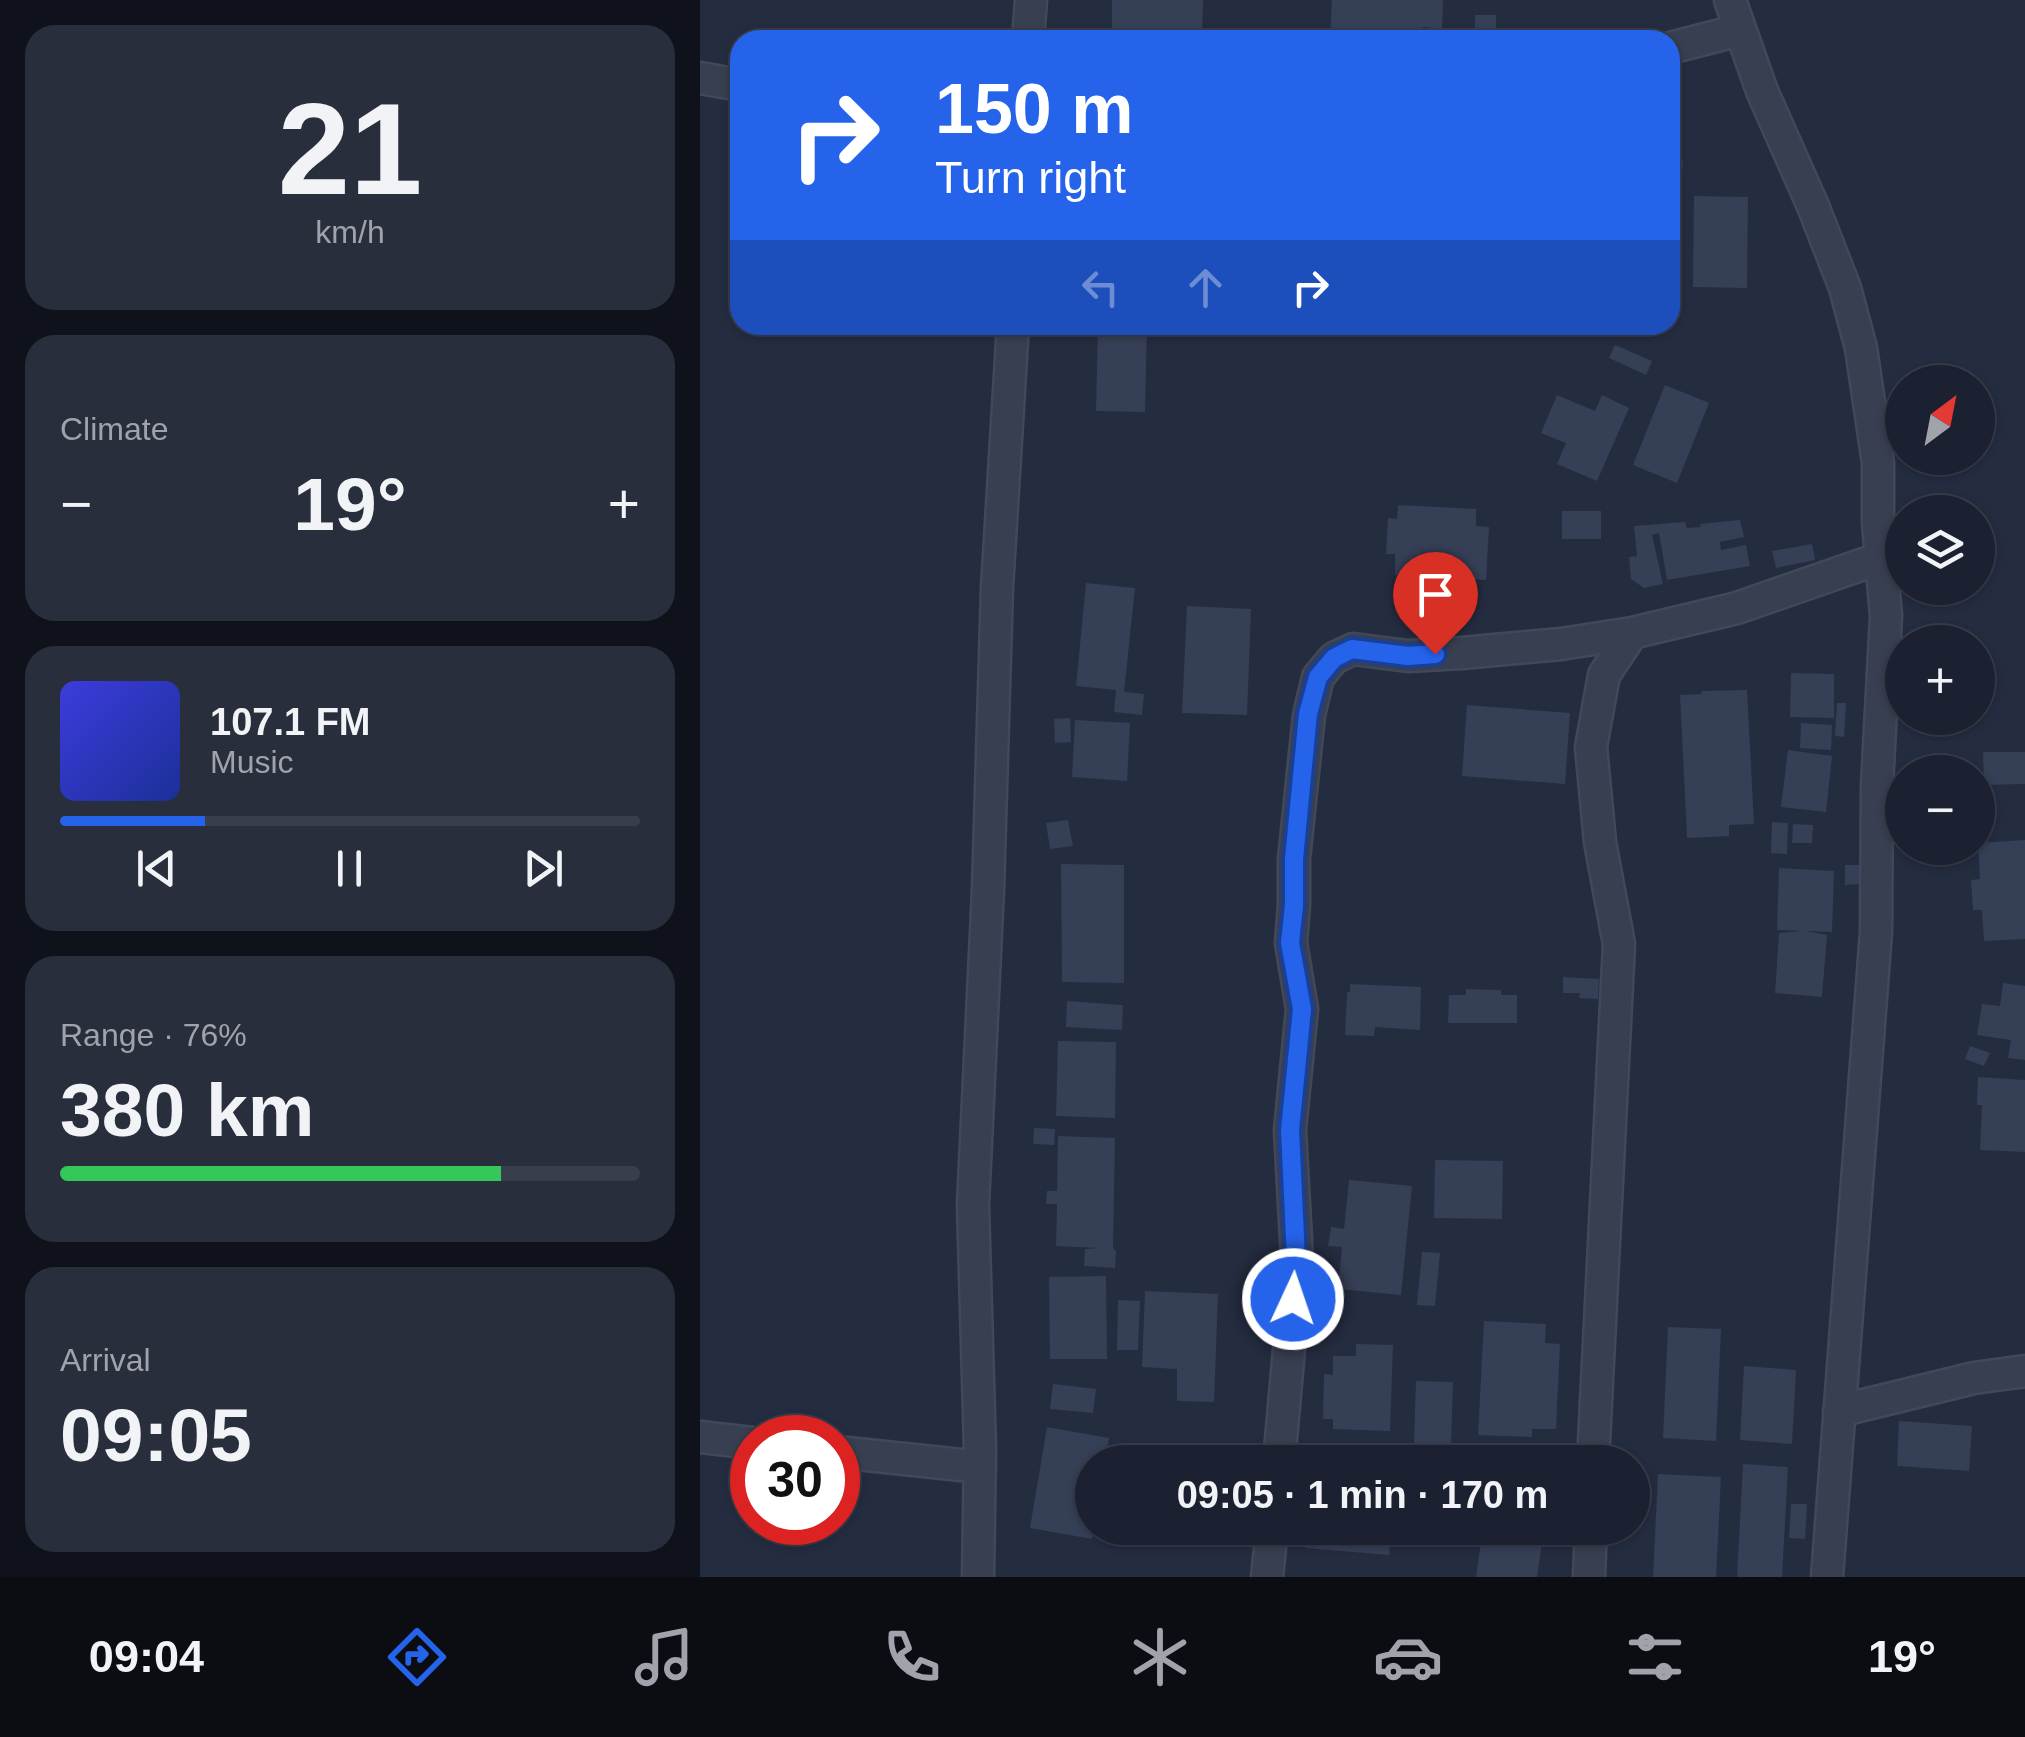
<!DOCTYPE html>
<html lang="en">
<head>
<meta charset="utf-8">
<style>
	body { margin:0; font-family:Helvetica,sans-serif; background:#282e3c; color:#f1f3f6; height:100vh; display:flex; flex-direction:column; font-size:38px; white-space:nowrap }
	* { box-sizing:border-box; margin:0 }
	p { font-size:32px; color:#a0a3ab }
	.icon { flex:none; width:55px; height:55px; fill:none; stroke:currentColor; stroke-width:2; stroke-linecap:round; stroke-linejoin:round }
	.map { position:relative; flex:1; overflow:hidden }
	.panel { display:flex; flex-direction:column; gap:25px; padding:25px; background:#0f121a; width:700px }
	.panel>* { flex:none }
	.banner { position:absolute; left:30px; top:30px; width:950px; height:305px; border-radius:30px; box-shadow:0 2px 8px #0004,0 0 0 2px #393e4c; background:#2563eb; color:#fff; overflow:hidden }
	.needle { width:65px; rotate:32deg }
	.buttons { position:absolute; left:1185px; top:365px; display:grid; gap:20px }
	.buttons a { display:grid; place-items:center; width:110px; height:110px; border-radius:50%; background:#1b2130; box-shadow:0 2px 8px #0004,0 0 0 2px #393e4c; font-size:50px }
	.speed { position:absolute; left:30px; top:1415px; display:flex; gap:20px; font-size:50px; font-weight:700; text-align:center }
	.speed>* { display:grid; place-content:center; width:130px; height:130px; border-radius:50%; background:#1b2130; box-shadow:0 2px 8px #0004,0 0 0 2px #393e4c; line-height:1 }
	.speed .limit { border:15px solid #d22; background:#fff; color:#111 }
	.pin { position:absolute; display:grid; place-items:center; width:85px; height:85px; color:#fff; margin:-102px -42px; border-radius:50% 50% 50% 0; rotate:-45deg; box-shadow:0 0 10px #0007 }
	.pin .icon { rotate:45deg }
	.me { position:absolute; width:110px; margin:-55px; rotate:3deg; stroke-linejoin:round; filter:drop-shadow(0 0 8px #0008) }
	.turn { display:flex; align-items:center; gap:35px; height:210px; padding:0 40px; font-size:45px }
	.turn .icon { width:130px; height:130px; stroke-width:2.5 }
	.turn b { display:block; font-size:70px; line-height:85px }
	.lanes { display:flex; align-items:center; height:95px; padding:0 40px; background:#0003; justify-content:center; gap:50px; direction:ltr }
	.lanes .off { opacity:.35 }
	.big { font-size:75px; font-weight:600; line-height:1.1 }
	.panel .widget { flex:1; display:flex; flex-direction:column; justify-content:center; gap:15px; min-width:0; padding:0 35px; border-radius:30px; background:#282e3c }
	.panel .dial { align-items:center; gap:0 }
	.dial b { font-size:130px; line-height:1 }
	.song { display:flex; align-items:center; gap:30px }
	.cover { width:120px; height:120px; border-radius:15px; background:linear-gradient(135deg,hsl(240 70% 55%),hsl(230 70% 35%)) }
	.played { height:10px; border-radius:5px; background:linear-gradient(90deg,#2563eb 25%,#393e4c 25%) }
	.keys { display:flex; justify-content:space-around; direction:ltr }
	.heat { display:flex; justify-content:space-between; align-items:center; font-size:55px; direction:ltr }
	.charge { height:15px; border-radius:8px; background:linear-gradient(90deg,#34c759 76%,#393e4c 0) }
	.trip { position:absolute; left:375px; top:1445px; width:575px; height:100px; border-radius:50px; background:#1b2130; box-shadow:0 2px 8px #0004,0 0 0 2px #393e4c; font-weight:600; line-height:100px; text-align:center }
	.dock { display:flex; height:160px; justify-content:space-around; align-items:center; background:#0b0d13; color:#a0a3ab }
	.dock .icon { width:70px; height:70px }
	.dock .current { color:#2563eb }
	.dock b { font-size:45px; color:#f1f3f6 }
	main { display:flex; flex:1; min-height:0 }
	.map>svg:first-child { display:block }
	.building { fill:#353f56 }
	.lines { fill:none; stroke-linecap:round; stroke-linejoin:round }
	.street-casing { stroke:#414859; stroke-width:35 }
	.street { stroke:#383f50; stroke-width:30 }
	.route-casing { stroke:#184099; stroke-width:25 }
	.route { stroke:#2563eb; stroke-width:18 }
</style>
</head>
<body>
<main>
<section class="panel">
<div class="widget dial"><b>21</b><p>km/h</p></div>
<div class="widget"><p>Climate</p>
<div class="heat"><a>−</a><b class="big">19°</b><a>+</a></div>
</div>
<div class="widget">
<div class="song"><i class="cover"></i><div><b>107.1 FM</b><p>Music</p></div></div>
<div class="played"></div>
<div class="keys"><svg class="icon" aria-label="previous" viewBox="0 0 24 24"><path d="M18 5L8 12l10 7zM5 5v14"/></svg><svg class="icon" aria-label="pause" viewBox="0 0 24 24"><path d="M8 5v14M16 5v14"/></svg><svg class="icon" aria-label="next" viewBox="0 0 24 24"><path d="M6 5l10 7-10 7zM19 5v14"/></svg></div>
</div>
<div class="widget"><p>Range · 76%</p><b class="big">380 km</b><div class="charge"></div></div>
<div class="widget"><p>Arrival</p><b class="big">09:05</b></div>
</section>
<div class="map">
<svg width="1325" height="1577" viewBox="0 0 1325 1577">
	<rect width="100%" height="100%" fill="#242c40"/>
	<path class="building" d="M 412,0 L 503,0 L 502,40 L 412,40 Z
		M 632,0 L 743,0 L 742,29 L 723,27 L 722,40 L 630,37 Z
		M 775,15 L 796,15 L 796,40 L 775,40 Z
		M 970,159 L 983,160 L 978,238 L 970,237 Z
		M 994,196 L 1048,197 L 1047,288 L 993,287 Z
		M 398,325 L 447,325 L 445,412 L 396,411 Z
		M 915,345 L 952,361 L 946,375 L 909,358 Z
		M 965,385 L 1009,403 L 977,483 L 933,465 Z
		M 857,395 L 895,411 L 902,395 L 929,408 L 897,481 L 857,464 L 866,443 L 841,433 Z
		M 698,505 L 776,509 L 776,526 L 789,527 L 786,580 L 695,575 L 695,554 L 686,554 L 688,518 L 697,519 Z
		M 862,511 L 901,511 L 901,539 L 862,539 Z
		M 1040,520 L 1044,537 L 1020,542 L 1021,550 L 1046,545 L 1050,566 L 967,580 L 959,533 L 952,535 L 963,584 L 944,588 L 931,579 L 929,557 L 937,556 L 934,526 L 985,522 L 987,528 L 1001,527 L 1000,524 Z
		M 1112,544 L 1115,560 L 1076,568 L 1072,551 Z
		M 386,583 L 435,588 L 424,692 L 444,694 L 442,715 L 414,712 L 416,690 L 376,686 Z
		M 487,606 L 551,609 L 547,715 L 482,713 Z
		M 1091,673 L 1134,674 L 1134,718 L 1090,717 Z
		M 1047,690 L 1054,824 L 1029,825 L 1029,836 L 987,838 L 980,695 L 1001,694 L 1002,691 Z
		M 1137,703 L 1146,703 L 1144,737 L 1135,736 Z
		M 767,705 L 870,713 L 865,784 L 762,776 Z
		M 370,718 L 371,742 L 355,743 L 354,719 Z
		M 375,720 L 430,723 L 427,781 L 372,777 Z
		M 1101,723 L 1132,725 L 1131,750 L 1100,748 Z
		M 1088,750 L 1132,756 L 1126,812 L 1081,807 Z
		M 1283,752 L 1325,752 L 1325,784 L 1284,785 Z
		M 368,820 L 373,846 L 350,849 L 346,823 Z
		M 1072,822 L 1088,823 L 1087,854 L 1071,853 Z
		M 1093,824 L 1113,825 L 1112,843 L 1092,843 Z
		M 1325,840 L 1325,939 L 1284,941 L 1282,910 L 1273,910 L 1271,880 L 1280,879 L 1278,843 Z
		M 361,864 L 424,865 L 424,983 L 362,982 Z
		M 1145,865 L 1161,865 L 1161,884 L 1145,885 Z
		M 1079,868 L 1134,871 L 1132,932 L 1106,931 L 1127,935 L 1122,997 L 1075,993 L 1079,933 L 1101,931 L 1077,930 Z
		M 863,977 L 899,979 L 898,999 L 879,998 L 880,993 L 863,993 Z
		M 1303,983 L 1325,986 L 1325,1060 L 1308,1058 L 1311,1040 L 1277,1035 L 1282,1004 L 1300,1006 Z
		M 650,984 L 721,987 L 720,1030 L 675,1027 L 674,1036 L 645,1035 L 647,992 L 650,992 Z
		M 766,989 L 801,990 L 801,995 L 817,995 L 817,1023 L 748,1023 L 749,995 L 766,995 Z
		M 367,1001 L 423,1005 L 422,1030 L 366,1027 Z
		M 358,1041 L 416,1042 L 415,1118 L 356,1116 Z
		M 1270,1046 L 1290,1053 L 1284,1066 L 1265,1059 Z
		M 1278,1077 L 1325,1080 L 1325,1152 L 1280,1150 L 1282,1105 L 1277,1105 Z
		M 334,1128 L 355,1129 L 354,1145 L 333,1144 Z
		M 358,1136 L 415,1138 L 413,1248 L 416,1251 L 415,1268 L 384,1266 L 385,1249 L 399,1248 L 356,1246 L 357,1204 L 346,1204 L 347,1191 L 357,1191 Z
		M 735,1160 L 803,1161 L 802,1219 L 734,1218 Z
		M 649,1180 L 712,1186 L 701,1295 L 638,1289 L 642,1247 L 628,1246 L 631,1227 L 644,1229 Z
		M 722,1252 L 740,1253 L 735,1306 L 717,1305 Z
		M 406,1276 L 407,1359 L 350,1359 L 349,1277 Z
		M 445,1291 L 518,1294 L 514,1402 L 477,1401 L 477,1369 L 442,1367 Z
		M 418,1300 L 440,1301 L 438,1350 L 417,1350 Z
		M 784,1321 L 846,1324 L 845,1343 L 860,1344 L 856,1429 L 832,1429 L 832,1437 L 778,1435 Z
		M 968,1327 L 1021,1329 L 1016,1441 L 963,1438 Z
		M 656,1344 L 693,1345 L 690,1431 L 633,1429 L 633,1419 L 623,1419 L 624,1374 L 633,1375 L 633,1356 L 656,1356 Z
		M 1044,1366 L 1096,1370 L 1092,1444 L 1040,1440 Z
		M 716,1381 L 753,1382 L 751,1445 L 714,1443 Z
		M 353,1384 L 396,1389 L 393,1413 L 350,1409 Z
		M 1199,1421 L 1272,1426 L 1269,1471 L 1197,1466 Z
		M 347,1427 L 409,1438 L 405,1462 L 392,1462 L 394,1528 L 392,1539 L 330,1528 Z
		M 1043,1464 L 1088,1467 L 1082,1577 L 1037,1577 Z
		M 958,1474 L 1021,1477 L 1016,1577 L 953,1577 Z
		M 1091,1504 L 1107,1504 L 1105,1539 L 1089,1538 Z
		M 608,1528 L 691,1528 L 689,1555 L 606,1548 Z
		M 783,1528 L 844,1528 L 837,1577 L 776,1577 Z"/>
	<g class="lines">
		<g class="street-casing">
			<path id="street" d="M 1030,0 L 1062,91 L 1113,206 L 1145,288 L 1161,348 L 1178,463 L 1178,523 L 1186,616 L 1177,785 L 1176,932 L 1127,1577
				M 328,40 L 331,0
				M 970,48 L 1040,30
				M 0,78 L 40,85
				M 1139,1411 L 1274,1378 L 1325,1371
				M 0,1437 L 52,1443
				M 138,1452 L 280,1467
				M 579,1462 L 597,1259 L 590,1130 L 602,1009 L 591,943 L 594,905 L 594,859 L 609,715 L 618,677 L 634,658 L 653,649 L 708,656 L 762,653 L 861,644 L 932,633 L 1037,608 L 1181,558
				M 893,1462 L 919,944 L 900,842 L 891,747 L 904,675 L 932,633
				M 278,1577 L 280,1449 L 273,1205 L 288,890 L 297,588 L 313,325
				M 567,1577 L 572,1528
				M 889,1577 L 891,1528"/>
		</g>
		<use href="#street" class="street"/>
	</g>
	<g class="lines">
		<g class="route-casing">
			<path id="route" d="M 593,1299 L 596,1259 L 590,1130 L 602,1009 L 590,943 L 594,905 L 594,859 L 608,714 L 618,677 L 634,658 L 652,649 L 708,656 L 735,654"/>
		</g>
		<use href="#route" class="route"/>
	</g>
</svg>
<div class="buttons">
<a><svg class="needle" viewBox="-14 -14 28 28"><path d="M0-13l5 13h-10z" fill="#e53935"/><path d="M0 13l5-13h-10z" fill="#a0a3ab"/></svg></a>
<a><svg class="icon" aria-label="layers" viewBox="0 0 24 24"><path d="M12 4l9 5-9 5-9-5zM3 14l9 5 9-5"/></svg></a>
<a>+</a>
<a>−</a>
</div>
<div class="speed"><div class="limit">30</div></div>
<div class="pin" style="left:735px;top:654px;background:#d93025"><svg class="icon" aria-label="arrive" viewBox="0 0 24 24"><path d="M6 21V4h12l-3 4 3 4H6"/></svg></div>
<svg class="me" style="left:593px;top:1299px" viewBox="-20 -20 40 40"><circle r="17" fill="#2563eb" stroke="#fff" stroke-width="3"/><path d="M0-11L8 9 0 5-8 9z" fill="#fff"/></svg>
<div class="trip">09:05 · 1 min · 170 m</div>
<div class="banner">
<div class="turn"><svg class="icon" aria-label="right" viewBox="0 0 24 24"><path d="M7 20v-9h11M14 6l5 5-5 5"/></svg><div><b>150 m</b>Turn right</div></div>
<div class="lanes"><svg class="icon off" aria-label="left" viewBox="0 0 24 24"><path d="M17 20v-9H6M10 6l-5 5 5 5"/></svg><svg class="icon off" aria-label="ahead" viewBox="0 0 24 24"><path d="M12 20V5M6 11l6-6 6 6"/></svg><svg class="icon" aria-label="right" viewBox="0 0 24 24"><path d="M7 20v-9h11M14 6l5 5-5 5"/></svg></div>
</div>
</div>
</main>
<nav class="dock">
<b>09:04</b>
<svg class="icon current" aria-label="directions" viewBox="0 0 24 24"><path d="M12 3l9 9-9 9-9-9zM9 14v-3h6M13 9l2 2-2 2"/></svg>
<svg class="icon" aria-label="music" viewBox="0 0 24 24"><path d="M9 18V5l10-2v13"/><circle cx="6" cy="18" r="3"/><circle cx="16" cy="16" r="3"/></svg>
<svg class="icon" aria-label="phone" viewBox="0 0 24 24"><path d="M5 4h4l2 5-3 2q2 4 5 5l2-3 5 2v4C11 20 4 13 5 4z"/></svg>
<svg class="icon" aria-label="climate" viewBox="0 0 24 24"><path d="M12 3v18M4 7l16 10M4 17L20 7"/></svg>
<svg class="icon" aria-label="car" viewBox="0 0 24 24"><path d="M5 17H2v-5l4-1 3-4h7l3 4 3 1v5h-3M9 17h6M6 11h13"/><circle cx="7" cy="17" r="2"/><circle cx="17" cy="17" r="2"/></svg>
<svg class="icon" aria-label="filters" viewBox="0 0 24 24"><path d="M4 7h16M4 17h16"/><circle cx="9" cy="7" r="2"/><circle cx="15" cy="17" r="2"/></svg>
<b>19°</b>
</nav>
</body>
</html>
